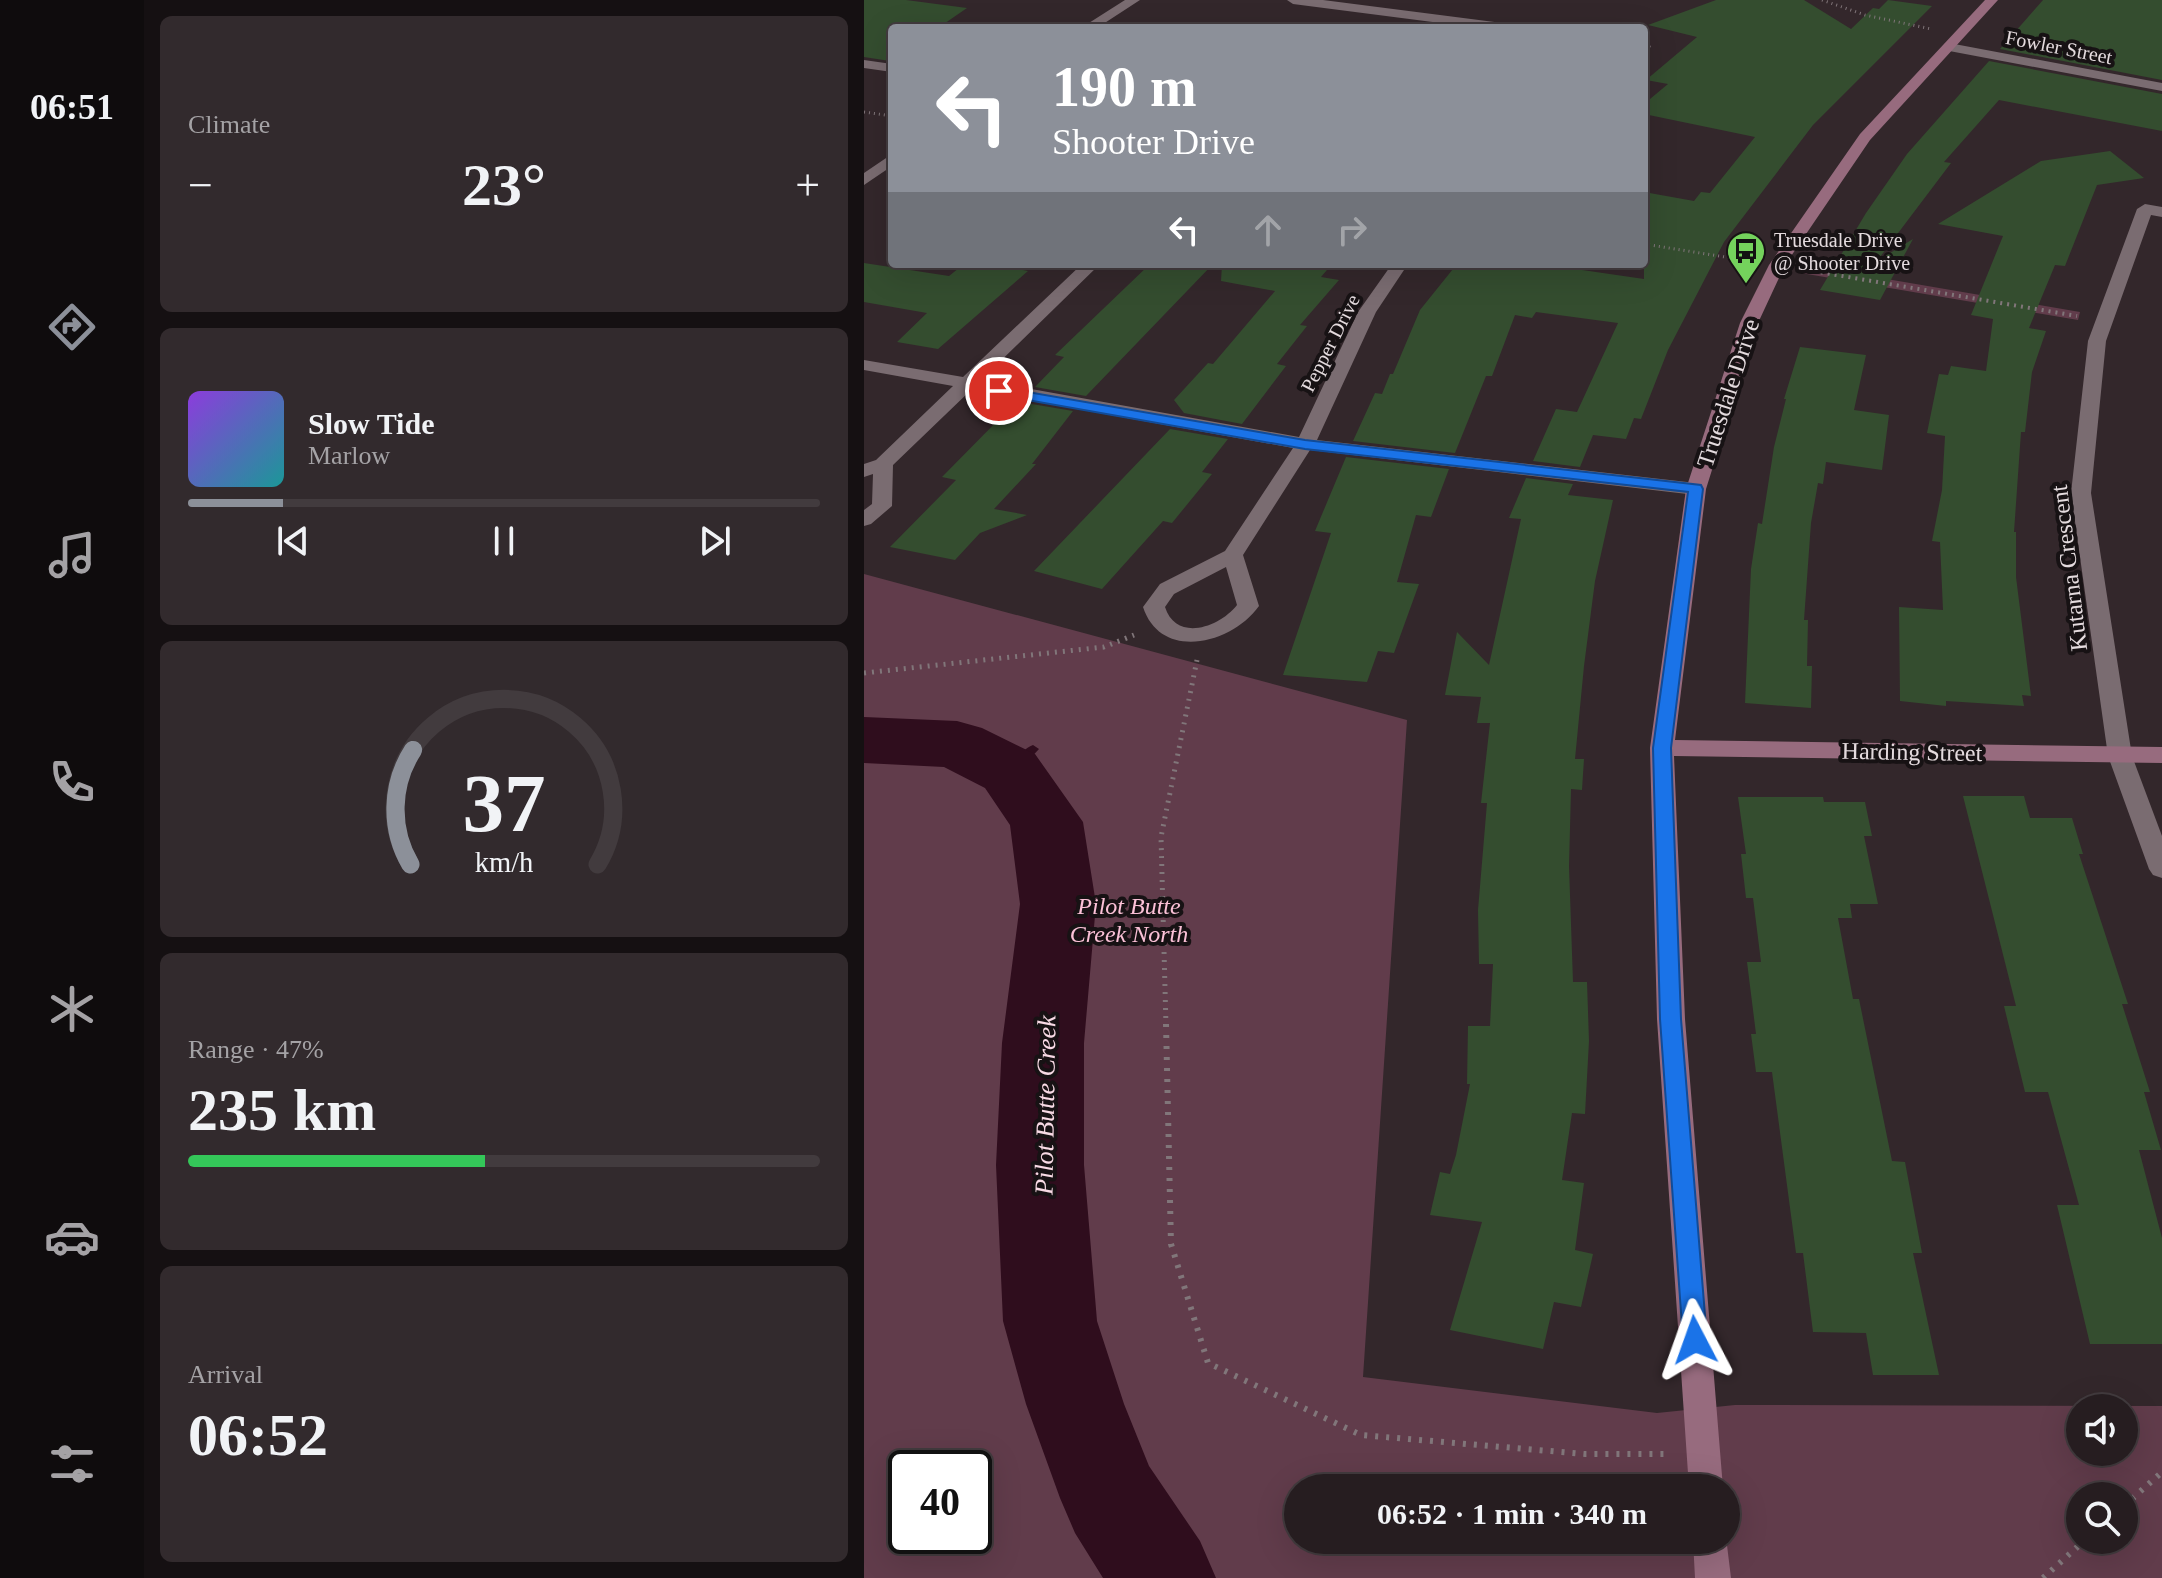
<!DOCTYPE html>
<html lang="en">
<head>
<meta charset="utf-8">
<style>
	body { margin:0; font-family:Georgia,serif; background:#322a2d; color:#f1f3f6; height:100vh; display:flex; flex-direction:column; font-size:30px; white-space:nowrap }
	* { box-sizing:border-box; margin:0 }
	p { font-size:26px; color:#a4a2a5 }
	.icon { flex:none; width:44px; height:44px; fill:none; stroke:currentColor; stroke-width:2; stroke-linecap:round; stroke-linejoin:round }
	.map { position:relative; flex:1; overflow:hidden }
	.side { display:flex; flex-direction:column; gap:16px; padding:16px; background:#151012; width:720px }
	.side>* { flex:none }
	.guide { position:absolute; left:24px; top:24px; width:760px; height:244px; border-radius:8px; box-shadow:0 8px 32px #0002,0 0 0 2px #423b3e; background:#8c9099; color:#fff; overflow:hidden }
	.controls { position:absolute; left:1202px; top:1394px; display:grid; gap:16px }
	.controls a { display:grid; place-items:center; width:72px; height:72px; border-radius:50%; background:#261d20; box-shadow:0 8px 32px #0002,0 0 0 2px #423b3e; font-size:40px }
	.speed { position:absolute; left:24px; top:1450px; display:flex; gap:16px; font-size:40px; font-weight:700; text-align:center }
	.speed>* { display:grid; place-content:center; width:104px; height:104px; border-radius:50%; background:#261d20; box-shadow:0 8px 32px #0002,0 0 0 2px #423b3e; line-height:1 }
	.speed .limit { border:4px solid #111; border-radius:12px; background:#fff; color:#111 }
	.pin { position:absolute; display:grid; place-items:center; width:68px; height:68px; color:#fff; margin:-34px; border:4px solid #fff; border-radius:50%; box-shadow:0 2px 8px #0007 }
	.me { position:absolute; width:88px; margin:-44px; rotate:356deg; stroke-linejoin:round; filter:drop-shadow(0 0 6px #0008) }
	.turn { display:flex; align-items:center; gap:28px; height:168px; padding:0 32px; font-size:36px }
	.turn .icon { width:104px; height:104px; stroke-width:2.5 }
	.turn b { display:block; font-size:56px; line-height:68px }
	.lanes { display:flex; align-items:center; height:76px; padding:0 32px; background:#0003; justify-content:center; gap:40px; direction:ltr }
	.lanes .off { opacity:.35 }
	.big { font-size:60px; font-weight:700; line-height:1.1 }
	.side .widget { flex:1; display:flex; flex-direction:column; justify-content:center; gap:12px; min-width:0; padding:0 28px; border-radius:12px; background:#322a2d }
	.side .dial { align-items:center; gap:0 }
	.dial svg { height:208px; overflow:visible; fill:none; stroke:#423b3e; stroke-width:7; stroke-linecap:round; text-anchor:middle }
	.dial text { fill:#f1f3f6; stroke:none }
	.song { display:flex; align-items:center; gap:24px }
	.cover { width:96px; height:96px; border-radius:12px; background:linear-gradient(135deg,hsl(270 70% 55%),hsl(180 70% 35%)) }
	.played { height:8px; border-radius:4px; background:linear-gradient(90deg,#8c9099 15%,#423b3e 15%) }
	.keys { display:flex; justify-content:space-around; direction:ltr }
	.heat { display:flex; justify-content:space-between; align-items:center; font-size:44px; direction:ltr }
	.charge { height:12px; border-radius:6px; background:linear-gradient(90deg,#34c759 47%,#423b3e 0) }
	.trip { position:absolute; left:420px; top:1474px; width:456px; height:80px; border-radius:40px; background:#261d20; box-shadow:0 8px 32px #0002,0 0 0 2px #423b3e; font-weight:700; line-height:80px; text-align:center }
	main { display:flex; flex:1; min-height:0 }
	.dock { display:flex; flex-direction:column; width:144px; justify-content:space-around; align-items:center; background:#0f0c0d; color:#a4a2a5 }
	.dock .icon { width:56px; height:56px }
	.dock .active { color:#8c9099 }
	.dock b { font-size:36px; color:#f1f3f6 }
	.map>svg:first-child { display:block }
	.green { fill:#613c4b; fill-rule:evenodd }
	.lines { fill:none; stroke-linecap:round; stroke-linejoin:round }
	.stream { fill:#2f0d1d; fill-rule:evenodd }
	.river { fill:#2f0d1d; fill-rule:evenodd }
	.building { fill:#344d2f }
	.path-far3 { stroke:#81767a; stroke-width:3; stroke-dasharray:1 4; stroke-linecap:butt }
	.path-far2 { stroke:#81767a; stroke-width:4; stroke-dasharray:2 5; stroke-linecap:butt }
	.path-far1 { stroke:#81767a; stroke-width:5; stroke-dasharray:2 6; stroke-linecap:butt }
	.path { stroke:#81767a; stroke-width:6; stroke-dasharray:3 8; stroke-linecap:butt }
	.street { fill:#7a6c71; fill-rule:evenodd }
	.secondary { fill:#976b7e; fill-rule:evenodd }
	.route { fill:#1a73e8; stroke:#114b97; stroke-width:2 }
	.labels { text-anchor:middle; stroke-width:8; stroke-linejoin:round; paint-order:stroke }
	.far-street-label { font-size:20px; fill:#e4dbde; stroke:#171214 }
	.far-poi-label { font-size:20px; fill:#e4dbde; stroke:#171214; text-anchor:start }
	.street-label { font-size:24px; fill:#e4dbde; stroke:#171214 }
	.park-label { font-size:24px; font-style:italic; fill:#fbc1d7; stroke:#171214 }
	.water-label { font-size:26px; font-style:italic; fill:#f8dae5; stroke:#171214 }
</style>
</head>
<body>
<main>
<nav class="dock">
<b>06:51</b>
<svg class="icon active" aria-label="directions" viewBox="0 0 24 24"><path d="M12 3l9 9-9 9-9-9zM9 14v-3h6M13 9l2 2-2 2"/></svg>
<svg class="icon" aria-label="music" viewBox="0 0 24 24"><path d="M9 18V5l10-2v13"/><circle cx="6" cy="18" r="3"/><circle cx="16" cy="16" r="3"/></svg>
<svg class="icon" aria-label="phone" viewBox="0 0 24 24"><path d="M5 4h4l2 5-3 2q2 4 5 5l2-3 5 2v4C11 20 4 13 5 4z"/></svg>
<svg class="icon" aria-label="climate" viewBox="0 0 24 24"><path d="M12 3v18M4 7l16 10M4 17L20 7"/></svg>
<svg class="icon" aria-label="car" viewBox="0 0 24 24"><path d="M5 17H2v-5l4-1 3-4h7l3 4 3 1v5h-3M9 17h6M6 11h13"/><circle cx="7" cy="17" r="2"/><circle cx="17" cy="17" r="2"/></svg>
<svg class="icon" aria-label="filters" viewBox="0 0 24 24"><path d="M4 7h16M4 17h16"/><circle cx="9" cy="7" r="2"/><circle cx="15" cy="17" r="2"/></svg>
</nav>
<section class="side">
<div class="widget"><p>Climate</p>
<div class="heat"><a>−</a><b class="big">23°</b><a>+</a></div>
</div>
<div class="widget">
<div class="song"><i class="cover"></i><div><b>Slow Tide</b><p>Marlow</p></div></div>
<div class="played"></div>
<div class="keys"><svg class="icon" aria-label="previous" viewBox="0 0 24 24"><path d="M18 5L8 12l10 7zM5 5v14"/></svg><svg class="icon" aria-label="pause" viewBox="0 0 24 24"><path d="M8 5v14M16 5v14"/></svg><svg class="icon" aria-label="next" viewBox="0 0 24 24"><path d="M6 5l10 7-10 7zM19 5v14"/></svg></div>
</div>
<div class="widget dial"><svg viewBox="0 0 100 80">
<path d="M14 69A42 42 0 1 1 86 69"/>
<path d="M14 69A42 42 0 0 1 15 25" stroke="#8c9099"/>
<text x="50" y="56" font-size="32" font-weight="700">37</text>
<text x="50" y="72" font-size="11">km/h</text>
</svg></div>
<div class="widget"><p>Range · 47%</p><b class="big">235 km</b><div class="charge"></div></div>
<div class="widget"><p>Arrival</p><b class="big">06:52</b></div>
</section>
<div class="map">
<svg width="1298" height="1578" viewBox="0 0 1298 1578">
	<rect width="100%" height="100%" fill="#33272b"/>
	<path class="green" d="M 941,265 L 1216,312 L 1214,320 L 937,273 Z
		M 0,574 L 543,720 L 499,1377 L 793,1413 L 871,1405 L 1298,1406 L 1298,1578 L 0,1578 ZM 1216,1408 L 1260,1408 L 1260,1452 L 1216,1452 ZM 42,1468 L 110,1468 L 110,1536 L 42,1536 ZM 434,1488 L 862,1488 L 862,1540 L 434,1540 ZM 1216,1496 L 1260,1496 L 1260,1540 L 1216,1540 Z"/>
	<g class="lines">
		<path class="stream" d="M 169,745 L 175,749 L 161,764 L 154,780 L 146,780 L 144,777 C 149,764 155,751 169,745 Z"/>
		<path class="river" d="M 0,717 L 93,721 L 118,728 L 171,754 L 219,822 L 232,904 L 220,1043 L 220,1165 L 233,1321 L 260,1404 L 285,1466 L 336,1541 L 352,1578 L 239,1578 L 211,1533 L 196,1498 L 162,1404 L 139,1321 L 132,1165 L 138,1043 L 156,904 L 146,825 L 121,788 L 80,767 L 0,763 Z"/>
	</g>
	<path class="building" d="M 0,0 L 42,0 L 103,8 L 74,28 L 28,28 L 26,61 L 0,57 Z
		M 852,0 L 940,0 L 987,29 L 1009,8 L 1015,9 L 1024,0 L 1068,6 L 949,125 L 860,242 L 804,350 L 777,419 L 770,418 L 762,439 L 729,435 L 716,467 L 669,461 L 692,409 L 713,412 L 754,323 L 672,312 L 668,318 L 651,315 L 628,376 L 622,376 L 591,453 L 489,441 L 511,393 L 518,394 L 526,374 L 529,374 L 556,310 L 593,264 L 627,264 L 662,270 L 666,264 L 677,264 L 780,279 L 780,192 L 830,201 L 837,192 L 846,193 L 891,137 L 780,114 L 780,104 L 804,84 L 782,80 L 833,37 L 784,25 Z
		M 1179,0 L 1298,0 L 1298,80 L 1136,49 Z
		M 1125,61 L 1298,94 L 1298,131 L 1135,100 L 1080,162 L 1087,163 L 1013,261 L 1049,239 L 1016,300 L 956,290 L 1002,213 L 1043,154 Z
		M 1246,151 L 1280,178 L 1233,185 L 1201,266 L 1191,265 L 1165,328 L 1182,331 L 1168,372 L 1161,432 L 1157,432 L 1150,532 L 1152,532 L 1152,577 L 1167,696 L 1158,695 L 1160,706 L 1082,701 L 1082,706 L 1036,701 L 1035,607 L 1079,610 L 1076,542 L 1068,541 L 1078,490 L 1081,436 L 1063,433 L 1075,374 L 1084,375 L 1087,366 L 1122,371 L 1129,319 L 1107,315 L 1139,236 L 1074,224 L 1177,161 Z
		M 0,263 L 85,276 L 100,264 L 125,264 L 164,271 L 74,349 L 33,342 L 63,313 L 0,302 Z
		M 286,264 L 349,264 L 222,396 L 171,387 L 200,357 L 191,355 Z
		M 358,264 L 468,264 L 457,277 L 475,280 L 436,325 L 443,326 L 413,364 L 422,366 L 378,424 L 320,413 L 310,400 L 344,363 L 349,364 L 411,291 L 357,281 Z
		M 936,347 L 1002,355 L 990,410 L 1025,415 L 1018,470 L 962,462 L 959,484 L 954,483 L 947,523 L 940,620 L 944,620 L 943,666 L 948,666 L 947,708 L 881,703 L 887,569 L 894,523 L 898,524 L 910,447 L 922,399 L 920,399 Z
		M 156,402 L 209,411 L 168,464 L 172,464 L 130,509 L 163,515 L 116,533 L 91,560 L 26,547 L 92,480 L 78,477 L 144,410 Z
		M 306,429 L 364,439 L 338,472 L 348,474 L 308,523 L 299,521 L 238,589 L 170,571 Z
		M 482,457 L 585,469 L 567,517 L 552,515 L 533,582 L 555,584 L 530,653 L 514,651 L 503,682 L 419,675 L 467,533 L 451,531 Z
		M 662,478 L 709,484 L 704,495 L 749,500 L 731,581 L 720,666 L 711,759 L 720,759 L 718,790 L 707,789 L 705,866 L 709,982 L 723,982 L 725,1041 L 721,1114 L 708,1113 L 698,1180 L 720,1183 L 711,1250 L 729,1254 L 717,1307 L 690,1302 L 679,1349 L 586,1330 L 618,1222 L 566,1215 L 576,1172 L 586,1174 L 592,1155 L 606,1084 L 603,1084 L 604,1026 L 626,1026 L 629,964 L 615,964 L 614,910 L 623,803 L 617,803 L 626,723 L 613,723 L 617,697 L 581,695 L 593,632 L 625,665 L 657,519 L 645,518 Z
		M 1099,796 L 1160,796 L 1166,818 L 1208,818 L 1219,854 L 1215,854 L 1264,1004 L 1258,1004 L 1286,1092 L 1280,1092 L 1297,1150 L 1275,1150 L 1298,1238 L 1298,1344 L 1226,1344 L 1193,1205 L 1215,1205 L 1184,1092 L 1161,1092 L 1140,1006 L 1152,1006 Z
		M 874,797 L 959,797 L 960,802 L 1001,802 L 1008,836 L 1000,836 L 1014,904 L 986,904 L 988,918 L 974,918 L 989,999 L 995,999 L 1028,1161 L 1041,1162 L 1058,1253 L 1049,1253 L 1075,1375 L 1009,1375 L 1002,1333 L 949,1332 L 939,1253 L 932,1253 L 908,1072 L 892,1072 L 887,1034 L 892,1034 L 883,962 L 897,962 L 889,898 L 882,898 L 877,854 L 882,854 Z"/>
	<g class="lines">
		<path class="path-far3" d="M 958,0 L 1001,15 L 1067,29
			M 0,112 L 28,116
			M 780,244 L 886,261"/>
		<path class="path-far2" d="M 876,259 L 886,261
			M 943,270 L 1213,316"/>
		<path class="path-far1" d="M 0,673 L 240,647 L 270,635
			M 302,1026 L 297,837 L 333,660"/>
		<path class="path" d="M 302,1024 L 307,1244 L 344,1363 L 497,1435 L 721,1454 L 804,1454
			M 1260,1506 L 1298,1472
			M 1179,1578 L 1221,1540"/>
		<path class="street" d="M 261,0 L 276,0 L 233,28 L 217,28 Z
			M 423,0 L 459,0 L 646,24 L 653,28 L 615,28 L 429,4 Z
			M 780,42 L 787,46 L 785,50 L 780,51 Z
			M 1085,43 L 1298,83 L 1298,91 L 1080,50 L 1080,44 Z
			M 0,60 L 28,64 L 28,72 L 0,68 Z
			M 28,154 L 28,166 L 0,185 L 0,173 Z
			M 1281,204 L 1298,207 L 1298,217 L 1287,215 L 1242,341 L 1227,493 L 1268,756 L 1298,836 L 1298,878 L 1289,875 L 1285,869 L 1244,756 L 1207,493 L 1224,341 L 1273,209 Z
			M 218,264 L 236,264 L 117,380 L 435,437 L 494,312 L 528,264 L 544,264 L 512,312 L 453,440 L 832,483 L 842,489 L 832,495 L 446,450 L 379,555 L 395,606 C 368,644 297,662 279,607 L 296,584 L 361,551 L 429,448 L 107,390 L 29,465 L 28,506 L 7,524 L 0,526 L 0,510 L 8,504 L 9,474 L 0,477 L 0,464 L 12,460 L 89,386 L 0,370 L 0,360 L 99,377 ZM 362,567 L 373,605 C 355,628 312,642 301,607 L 310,594 Z"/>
		<path class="secondary" d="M 1121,0 L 1134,0 L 1006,140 L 921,265 L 894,323 L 842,489 L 811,740 L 1298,747 L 1298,763 L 810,756 L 821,1019 L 859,1488 L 825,1488 L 793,1019 L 786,748 L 822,489 L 876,323 L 905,265 L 996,134 Z
			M 862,1537 L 867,1578 L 831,1578 L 829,1540 L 862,1540 Z"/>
	</g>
	<path class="route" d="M 135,387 L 441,440 L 837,485 L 839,489 L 807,748 L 817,1019 L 843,1340 L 840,1348 L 831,1351 L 822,1348 L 819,1340 L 796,1019 L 789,748 L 824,492 L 441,449 L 130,394 L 128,391 Z"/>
	<defs>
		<g id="bus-pin" transform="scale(2)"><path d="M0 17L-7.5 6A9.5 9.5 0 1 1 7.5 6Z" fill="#74d25c" stroke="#171214"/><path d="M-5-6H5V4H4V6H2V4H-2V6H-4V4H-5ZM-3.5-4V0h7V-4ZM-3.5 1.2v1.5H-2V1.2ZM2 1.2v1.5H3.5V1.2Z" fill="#111"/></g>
	</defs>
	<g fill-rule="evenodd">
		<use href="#bus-pin" x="882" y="251"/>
	</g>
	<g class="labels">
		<g class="far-street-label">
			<text transform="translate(1195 47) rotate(11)" y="7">Fowler Street</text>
			<text transform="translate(466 343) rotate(-63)" y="7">Pepper Drive</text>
		</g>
		<g class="far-poi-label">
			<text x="910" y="247">Truesdale Drive<tspan x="910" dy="23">@ Shooter Drive</tspan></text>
		</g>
		<g class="street-label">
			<text transform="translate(864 393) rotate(-72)" y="8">Truesdale Drive</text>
			<text transform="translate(1205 568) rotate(-97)" y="8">Kutarna Crescent</text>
			<text transform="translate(1048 752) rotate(1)" y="8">Harding Street</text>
		</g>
		<g class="park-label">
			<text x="265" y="914">Pilot Butte<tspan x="265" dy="28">Creek North</tspan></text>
		</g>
		<g class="water-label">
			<text transform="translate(181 1105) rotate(-89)" y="9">Pilot Butte Creek</text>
		</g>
	</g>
</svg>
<div class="controls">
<a><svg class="icon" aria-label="sound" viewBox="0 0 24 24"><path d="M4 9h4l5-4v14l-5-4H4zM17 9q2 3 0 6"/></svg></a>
<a><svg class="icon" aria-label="search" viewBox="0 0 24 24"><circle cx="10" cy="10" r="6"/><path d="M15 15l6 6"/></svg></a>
</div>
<div class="speed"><div class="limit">40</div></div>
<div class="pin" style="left:135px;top:391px;background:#d93025"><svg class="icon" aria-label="arrive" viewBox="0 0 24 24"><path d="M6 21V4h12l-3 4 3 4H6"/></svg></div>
<svg class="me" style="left:831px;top:1340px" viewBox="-20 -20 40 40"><path d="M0-17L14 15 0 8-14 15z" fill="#1a73e8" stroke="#fff" stroke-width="4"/></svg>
<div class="trip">06:52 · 1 min · 340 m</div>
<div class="guide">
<div class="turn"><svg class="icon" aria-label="left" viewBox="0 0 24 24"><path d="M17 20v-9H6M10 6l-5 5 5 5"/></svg><div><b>190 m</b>Shooter Drive</div></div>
<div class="lanes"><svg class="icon" aria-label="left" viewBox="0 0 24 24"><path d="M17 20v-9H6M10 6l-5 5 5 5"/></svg><svg class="icon off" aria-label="ahead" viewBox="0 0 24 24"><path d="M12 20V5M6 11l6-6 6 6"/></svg><svg class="icon off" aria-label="right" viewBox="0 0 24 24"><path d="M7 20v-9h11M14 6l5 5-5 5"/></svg></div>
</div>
</div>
</main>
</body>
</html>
